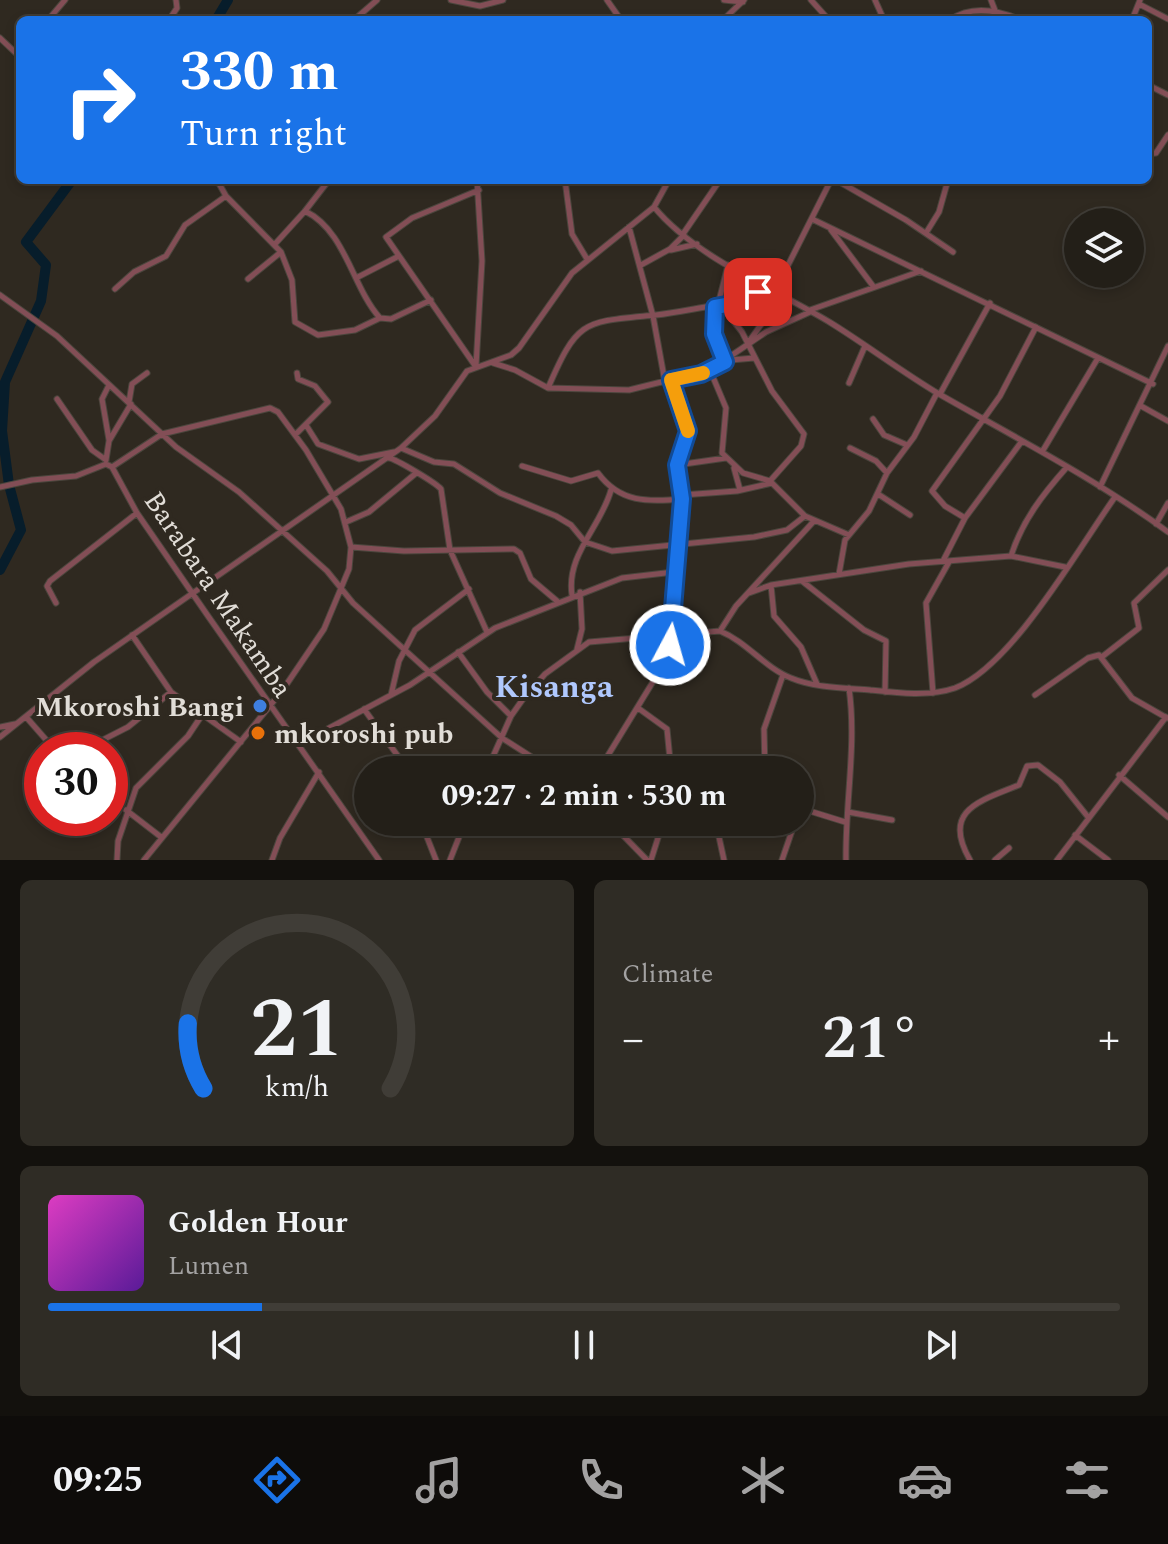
<!DOCTYPE html>
<html lang="en">
<head>
<meta charset="utf-8">
<style>
	body { margin:0; font-family:Spectral,serif; background:#2f2c25; color:#f1f3f6; height:100vh; display:flex; flex-direction:column; font-size:30px; white-space:nowrap }
	* { box-sizing:border-box; margin:0 }
	p { font-size:26px; color:#a3a2a2 }
	.icon { flex:none; width:44px; height:44px; fill:none; stroke:currentColor; stroke-width:2; stroke-linecap:round; stroke-linejoin:round }
	.map { position:relative; height:860px; overflow:hidden }
	.drawer { display:flex; flex-direction:column; gap:20px; padding:20px; background:#13110d; flex:1 }
	.drawer>* { flex:none }
	.guide { position:absolute; left:16px; top:16px; width:1136px; height:168px; border-radius:12px; box-shadow:0 4px 12px #0003,0 0 0 2px #403d37; background:#1a73e8; color:#fff; overflow:hidden }
	.tools { position:absolute; left:1064px; top:208px; display:grid; gap:16px }
	.tools a { display:grid; place-items:center; width:80px; height:80px; border-radius:50%; background:#231f18; box-shadow:0 4px 12px #0003,0 0 0 2px #403d37; font-size:40px }
	.speed { position:absolute; left:24px; top:732px; display:flex; gap:16px; font-size:40px; font-weight:700; text-align:center }
	.speed>* { display:grid; place-content:center; width:104px; height:104px; border-radius:50%; background:#231f18; box-shadow:0 4px 12px #0003,0 0 0 2px #403d37; line-height:1 }
	.speed .limit { border:12px solid #d22; background:#fff; color:#111 }
	.pin { position:absolute; display:grid; place-items:center; width:68px; height:68px; color:#fff; margin:-34px; border-radius:16px; box-shadow:0 4px 12px #0006 }
	.me { position:absolute; width:88px; margin:-44px; rotate:6deg; stroke-linejoin:round; filter:drop-shadow(0 0 6px #0008) }
	.turn { display:flex; align-items:center; gap:28px; height:168px; padding:0 32px; font-size:36px }
	.turn .icon { width:104px; height:104px; stroke-width:2.5 }
	.turn b { display:block; font-size:56px; line-height:68px }
	.big { font-size:60px; font-weight:700; line-height:1.1 }
	.drawer .widget { flex:1; display:flex; flex-direction:column; justify-content:center; gap:12px; min-width:0; padding:0 28px; border-radius:12px; background:#2f2c25 }
	.drawer .dial { align-items:center; gap:0 }
	.dial svg { height:208px; overflow:visible; fill:none; stroke:#403d37; stroke-width:7; stroke-linecap:round; text-anchor:middle }
	.dial text { fill:#f1f3f6; stroke:none }
	.song { display:flex; align-items:center; gap:24px }
	.cover { width:96px; height:96px; border-radius:12px; background:linear-gradient(135deg,hsl(310 70% 55%),hsl(270 70% 35%)) }
	.played { height:8px; border-radius:4px; background:linear-gradient(90deg,#1a73e8 20%,#403d37 20%) }
	.keys { display:flex; justify-content:space-around; direction:ltr }
	.heat { display:flex; justify-content:space-between; align-items:center; font-size:44px; direction:ltr }
	.drawer .tiles { flex:1; display:grid; gap:20px; grid-template-columns:1fr 1fr }
	.widget:last-child { grid-column:span 2 }
	.trip { position:absolute; left:354px; top:756px; width:460px; height:80px; border-radius:40px; background:#231f18; box-shadow:0 4px 12px #0003,0 0 0 2px #403d37; font-weight:700; line-height:80px; text-align:center }
	.dock { display:flex; height:128px; justify-content:space-around; align-items:center; background:#0e0c0a; color:#a3a2a2 }
	.dock .icon { width:56px; height:56px }
	.dock .on { color:#1a73e8 }
	.dock b { font-size:36px; color:#f1f3f6 }
	.map>svg:first-child { display:block }
	.lines { fill:none; stroke-linecap:round; stroke-linejoin:round }
	.river { stroke:#071d2b; stroke-width:10 }
	.minor-casing { stroke:#4b463d; stroke-width:7 }
	.minor { stroke:#834e56; stroke-width:5 }
	.route-casing { stroke:#114b97; stroke-width:20 }
	.route { stroke:#1a73e8; stroke-width:14 }
	.slow { stroke:#f59e0b; stroke-width:14 }
	.shop-dot { fill:#3f7fe0; stroke:#2f2920; stroke-width:3 }
	.food-dot { fill:#e8710a; stroke:#2f2920; stroke-width:3 }
	.labels { text-anchor:middle; stroke-width:8; stroke-linejoin:round; paint-order:stroke }
	.street-label { font-size:28px; fill:#e1ddd7; stroke:#2f2920 }
	.poi-label { font-size:28px; font-weight:bold; fill:#e1ddd7; stroke:#2f2920; text-anchor:end }
	.quarter-label { font-size:32px; font-weight:bold; fill:#b0c8fd; stroke:#2f2920 }
</style>
</head>
<body>
<div class="map">
<svg width="1168" height="860" viewBox="0 0 1168 860">
	<rect width="100%" height="100%" fill="#2f2920"/>
	<g class="lines">
		<path class="river" d="M 216,20 L 228,0
			M 0,570 L 21,530 L 9,485 L 2,431 L 5,382 L 41,301 L 46,265 L 26,242 L 72,180"/>
		<g class="minor-casing">
			<path id="minor" d="M 451,0 L 480,6 L 503,0
				M 607,0 L 621,20
				M 724,0 L 743,2
				M 811,0 L 829,20
				M 875,0 L 884,20
				M 991,0 L 996,13
				M 1139,4 L 1168,19
				M 48,20 L 65,0
				M 169,20 L 177,8 L 176,0
				M 354,20 L 377,0
				M 723,20 L 744,0
				M 950,20 C 971,5 998,10 1021,20
				M 1132,20 L 1140,0
				M 0,38 L 20,57
				M 1148,85 L 1168,95
				M 1148,154 L 1156,153 L 1168,135
				M 217,180 L 226,196
				M 565,180 L 572,234 L 587,259
				M 836,180 L 906,220 L 953,252
				M 654,207 C 696,258 775,289 831,323 C 868,346 902,372 939,394 C 1016,438 1096,479 1168,532
				M 305,211 L 329,180
				M 812,219 L 1153,384
				M 629,227 L 653,316 L 665,382
				M 831,230 L 873,286
				M 926,233 L 939,212 L 948,180
				M 683,234 L 720,180
				M 275,244 L 305,211 C 346,231 352,287 380,318 L 391,319 L 431,300
				M 671,250 L 697,244
				M 641,265 L 670,249 L 684,235
				M 358,277 L 397,257
				M 248,279 L 281,252
				M 115,289 L 134,272 L 166,256 L 185,225 L 226,196 L 281,252 L 292,280 L 295,322 L 318,335 L 355,330 L 380,318
				M 775,291 L 831,180
				M 0,295 L 57,336 L 176,447 L 239,492 L 327,571 L 353,603 L 502,738 L 552,770
				M 743,302 L 764,286
				M 718,307 L 725,303 L 778,301
				M 810,310 L 921,271
				M 748,343 L 779,299
				M 731,360 L 754,358
				M 725,362 L 717,348 L 713,325 L 728,265
				M 493,363 L 515,370 L 548,388 L 629,390 L 710,370 L 766,332 L 810,312
				M 476,366 L 482,261 L 477,180
				M 476,367 L 386,237 L 412,218 L 479,190
				M 710,370 L 726,408 L 722,453 L 743,473 L 770,481 L 805,516 L 849,535
				M 849,383 L 865,346
				M 108,387 L 102,399 L 109,440
				M 548,388 C 578,318 584,322 656,315 C 674,313 693,309 711,306 L 724,309 L 742,332 L 772,391 L 804,434 L 801,446 L 770,481
				M 940,394 L 990,303
				M 57,399 L 92,450 L 106,460
				M 129,402 L 132,384 L 147,373
				M 1141,406 L 1168,421
				M 873,419 L 884,435 L 907,445
				M 306,425 L 318,444 L 359,459 L 394,452
				M 295,435 L 328,402 L 315,386 L 298,379 L 297,373
				M 401,448 L 434,462 L 454,464 L 500,493 L 556,516 L 571,525 L 585,542 L 612,551 L 754,537 L 787,530 L 805,516
				M 850,448 L 876,461 L 887,473
				M 1042,452 L 1098,358
				M 389,458 C 396,459 436,483 441,489 L 450,550 L 487,632
				M 106,460 L 109,441 L 131,404
				M 677,465 L 726,458
				M 522,466 L 571,481 L 598,473 C 620,503 648,502 682,499
				M 112,467 L 137,513 L 208,616 L 379,860
				M 734,468 L 740,490
				M 0,487 L 32,480 L 76,476 L 106,464 L 112,467 L 162,434 L 270,408 L 278,412 L 306,450 L 341,509 L 351,547 L 349,569 L 324,629 L 282,691 L 144,860
				M 1100,487 L 1168,346
				M 878,494 L 910,515
				M 682,495 L 737,491 L 772,483
				M 965,518 L 945,506 L 932,491 L 1000,396 L 1036,327
				M 346,522 L 369,512 L 415,474
				M 1156,524 L 1168,503
				M 351,547 L 404,551 L 514,549 L 520,553 L 531,579 L 557,601
				M 1011,556 C 1022,521 1043,494 1067,467
				M 943,561 L 965,518 L 1022,441
				M 839,574 L 845,540 L 869,511 L 887,473 L 914,437 L 937,393
				M 802,581 L 864,630 L 886,641 L 885,692
				M 771,585 L 774,616 L 801,647 L 817,684
				M 749,593 L 771,585 L 909,564 L 1011,556 L 1065,567
				M 572,595 C 566,554 601,527 611,490
				M 56,603 L 47,586 L 50,581 L 137,513
				M 720,631 L 736,606 L 814,521
				M 132,635 L 171,692 L 241,742
				M 577,649 L 582,629 L 580,592
				M 458,652 L 487,692 L 511,716
				M 1103,656 L 1139,628 L 1134,603 L 1168,570
				M 933,693 L 926,603 L 949,562
				M 391,695 L 399,661 L 415,630 L 469,589
				M 1035,695 L 1088,658 L 1099,655 L 1132,698 L 1167,718
				M 638,708 L 667,729 L 671,770
				M 364,709 L 408,770
				M 27,718 L 55,750
				M 0,727 L 15,724
				M 0,737 L 94,662 L 401,448 L 435,416 L 467,371 L 511,355 L 519,348 L 572,273 L 654,207 L 669,180
				M 299,744 L 410,685 L 495,628 L 622,578 L 674,572
				M 83,750 L 128,727 L 171,692
				M 716,764 L 719,770
				M 487,770 L 511,716 L 523,699 L 545,674 L 589,642 L 720,631 C 747,642 765,668 791,678 C 815,688 845,688 870,690 C 897,693 929,697 955,688 C 1012,666 1078,549 1115,497
				M 599,770 L 662,667 L 670,645 L 682,499 L 677,465 L 688,431 L 671,380
				M 765,770 L 764,729 L 783,675
				M 1119,775 L 1168,817
				M 800,808 L 845,822
				M 126,810 L 161,837
				M 848,812 L 892,820
				M 421,822 L 436,860
				M 610,822 L 647,860
				M 723,822 L 719,837 L 724,860
				M 1075,835 L 1108,860
				M 117,860 L 118,841 L 136,788 L 188,736 L 202,715
				M 272,860 L 280,838 L 319,772
				M 450,860 L 465,822
				M 651,860 L 663,822
				M 782,860 L 795,822
				M 846,860 C 845,803 857,745 849,688
				M 970,860 C 941,810 980,801 1019,785 L 1027,766 L 1038,765 L 1060,782 L 1088,817
				M 995,860 L 1009,848
				M 1057,860 L 1166,717"/>
		</g>
		<use href="#minor" class="minor"/>
	</g>
	<g class="lines">
		<g class="route-casing">
			<path id="route" d="M 670,645 L 682,499 L 677,465 L 688,431 L 671,380 L 701,374 L 725,362 L 714,334 L 715,307 L 743,302 L 758,292"/>
		</g>
		<use href="#route" class="route"/>
		<path class="slow" d="M 688,431 L 671,380 L 703,373"/>
	</g>
	<circle class="shop-dot" cx="260" cy="706" r="8"/>
	<circle class="food-dot" cx="258" cy="733" r="8"/>
	<g class="labels">
		<g class="street-label">
			<text transform="translate(219 594) rotate(56)" y="10">Barabara Makamba</text>
		</g>
		<g class="poi-label">
			<text x="244" y="716">Mkoroshi Bangi</text>
			<text x="274" y="743" text-anchor="start">mkoroshi pub</text>
		</g>
		<g class="quarter-label">
			<text x="554" y="697">Kisanga</text>
		</g>
	</g>
</svg>
<div class="tools">
<a><svg class="icon" aria-label="layers" viewBox="0 0 24 24"><path d="M12 4l9 5-9 5-9-5zM3 14l9 5 9-5"/></svg></a>
</div>
<div class="speed"><div class="limit">30</div></div>
<div class="pin" style="left:758px;top:292px;background:#d93025"><svg class="icon" aria-label="arrive" viewBox="0 0 24 24"><path d="M6 21V4h12l-3 4 3 4H6"/></svg></div>
<svg class="me" style="left:670px;top:645px" viewBox="-20 -20 40 40"><circle r="17" fill="#1a73e8" stroke="#fff" stroke-width="3"/><path d="M0-11L8 9 0 5-8 9z" fill="#fff"/></svg>
<div class="trip">09:27 · 2 min · 530 m</div>
<div class="guide">
<div class="turn"><svg class="icon" aria-label="right" viewBox="0 0 24 24"><path d="M7 20v-9h11M14 6l5 5-5 5"/></svg><div><b>330 m</b>Turn right</div></div>
</div>
</div>
<section class="drawer">
<div class="tiles">
<div class="widget dial"><svg viewBox="0 0 100 80">
<path d="M14 69A42 42 0 1 1 86 69"/>
<path d="M14 69A42 42 0 0 1 8 44" stroke="#1a73e8"/>
<text x="50" y="56" font-size="32" font-weight="700">21</text>
<text x="50" y="72" font-size="11">km/h</text>
</svg></div>
<div class="widget"><p>Climate</p>
<div class="heat"><a>−</a><b class="big">21°</b><a>+</a></div>
</div>
<div class="widget">
<div class="song"><i class="cover"></i><div><b>Golden Hour</b><p>Lumen</p></div></div>
<div class="played"></div>
<div class="keys"><svg class="icon" aria-label="previous" viewBox="0 0 24 24"><path d="M18 5L8 12l10 7zM5 5v14"/></svg><svg class="icon" aria-label="pause" viewBox="0 0 24 24"><path d="M8 5v14M16 5v14"/></svg><svg class="icon" aria-label="next" viewBox="0 0 24 24"><path d="M6 5l10 7-10 7zM19 5v14"/></svg></div>
</div>
</div>
</section>
<nav class="dock">
<b>09:25</b>
<svg class="icon on" aria-label="directions" viewBox="0 0 24 24"><path d="M12 3l9 9-9 9-9-9zM9 14v-3h6M13 9l2 2-2 2"/></svg>
<svg class="icon" aria-label="music" viewBox="0 0 24 24"><path d="M9 18V5l10-2v13"/><circle cx="6" cy="18" r="3"/><circle cx="16" cy="16" r="3"/></svg>
<svg class="icon" aria-label="phone" viewBox="0 0 24 24"><path d="M5 4h4l2 5-3 2q2 4 5 5l2-3 5 2v4C11 20 4 13 5 4z"/></svg>
<svg class="icon" aria-label="climate" viewBox="0 0 24 24"><path d="M12 3v18M4 7l16 10M4 17L20 7"/></svg>
<svg class="icon" aria-label="car" viewBox="0 0 24 24"><path d="M5 17H2v-5l4-1 3-4h7l3 4 3 1v5h-3M9 17h6M6 11h13"/><circle cx="7" cy="17" r="2"/><circle cx="17" cy="17" r="2"/></svg>
<svg class="icon" aria-label="filters" viewBox="0 0 24 24"><path d="M4 7h16M4 17h16"/><circle cx="9" cy="7" r="2"/><circle cx="15" cy="17" r="2"/></svg>
</nav>
</body>
</html>
